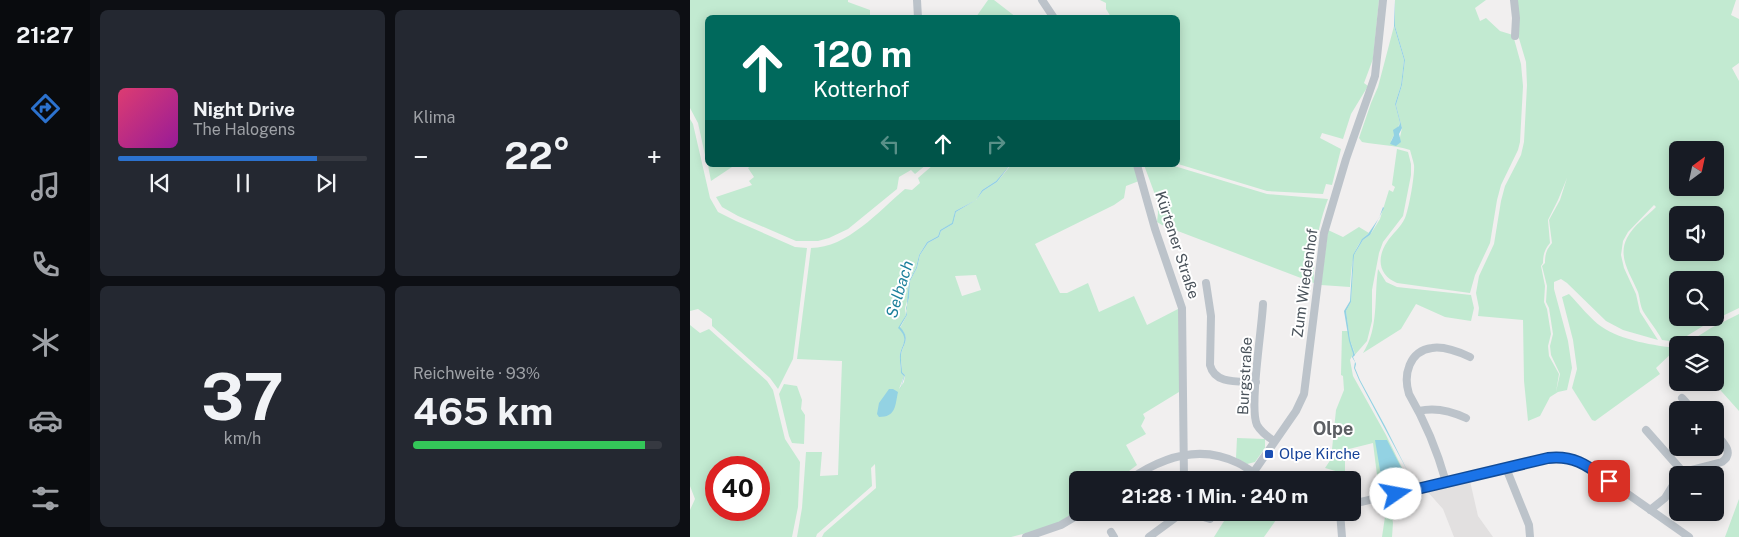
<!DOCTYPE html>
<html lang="de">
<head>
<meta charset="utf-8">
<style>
	body { margin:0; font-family:"Public Sans",sans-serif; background:#242831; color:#f1f3f6; height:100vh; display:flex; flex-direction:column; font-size:19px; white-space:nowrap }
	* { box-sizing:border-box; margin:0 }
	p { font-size:16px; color:#9ea1a6 }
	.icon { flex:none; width:28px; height:28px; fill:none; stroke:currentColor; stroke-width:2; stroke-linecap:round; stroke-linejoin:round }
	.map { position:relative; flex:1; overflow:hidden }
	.sheet { display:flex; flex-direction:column; gap:10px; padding:10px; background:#0d0f14; width:600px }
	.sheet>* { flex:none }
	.top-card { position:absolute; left:15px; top:15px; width:475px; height:152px; border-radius:8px; box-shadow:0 2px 12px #0003; background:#00695c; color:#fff; overflow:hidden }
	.needle { width:32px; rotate:33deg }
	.controls { position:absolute; left:979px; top:141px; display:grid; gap:10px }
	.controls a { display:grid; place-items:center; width:55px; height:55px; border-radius:8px; background:#171b24; box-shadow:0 2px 12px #0003; font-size:25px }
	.speed { position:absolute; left:15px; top:456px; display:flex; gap:10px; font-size:25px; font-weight:700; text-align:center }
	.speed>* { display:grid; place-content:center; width:65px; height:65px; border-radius:50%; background:#171b24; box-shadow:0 2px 12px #0003; line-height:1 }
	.speed .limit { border:8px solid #d22; background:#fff; color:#111 }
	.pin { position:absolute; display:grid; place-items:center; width:42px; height:42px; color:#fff; margin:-21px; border-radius:10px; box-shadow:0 2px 8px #0006 }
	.me { position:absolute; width:55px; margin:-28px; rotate:78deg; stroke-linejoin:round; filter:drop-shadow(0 0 4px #0008) }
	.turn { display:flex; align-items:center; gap:18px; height:105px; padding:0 25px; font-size:22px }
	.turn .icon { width:65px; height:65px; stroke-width:2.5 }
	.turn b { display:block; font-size:35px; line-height:42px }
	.lanes { display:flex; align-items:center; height:48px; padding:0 25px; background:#0003; justify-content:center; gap:25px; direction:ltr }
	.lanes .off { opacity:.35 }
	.big { font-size:38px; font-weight:700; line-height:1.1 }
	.sheet .card { flex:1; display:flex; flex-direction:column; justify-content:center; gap:8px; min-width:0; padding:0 18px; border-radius:8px; background:#242831 }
	.sheet .dial { align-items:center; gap:0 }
	.dial b { font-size:65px; line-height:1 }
	.song { display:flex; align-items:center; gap:15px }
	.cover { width:60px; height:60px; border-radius:8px; background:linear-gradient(135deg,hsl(340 70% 55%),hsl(300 70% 35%)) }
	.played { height:5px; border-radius:2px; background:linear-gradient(90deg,#2c72ce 80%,#363941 80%) }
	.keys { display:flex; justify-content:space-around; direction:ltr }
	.heat { display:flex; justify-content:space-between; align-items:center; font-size:28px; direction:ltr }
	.charge { height:8px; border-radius:4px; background:linear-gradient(90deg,#34c759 93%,#363941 0) }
	.sheet .tiles { flex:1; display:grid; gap:10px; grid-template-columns:repeat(2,1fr) }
	.trip { position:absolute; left:379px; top:471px; width:292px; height:50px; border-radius:8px; background:#171b24; box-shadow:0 2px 12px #0003; font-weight:700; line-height:50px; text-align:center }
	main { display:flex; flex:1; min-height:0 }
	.tabs { display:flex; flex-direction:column; width:90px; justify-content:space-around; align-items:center; background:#090b0e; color:#9ea1a6 }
	.tabs .icon { width:35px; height:35px }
	.tabs .current { color:#2c72ce }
	.tabs b { font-size:22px; color:#f1f3f6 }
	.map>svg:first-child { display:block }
	.education { fill:#e2e0e0 }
	.green { fill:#c2ead1; fill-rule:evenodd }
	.water { fill:#93d2e3 }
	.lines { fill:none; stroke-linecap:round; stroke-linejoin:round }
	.minor { stroke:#bcc3ca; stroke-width:8 }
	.route-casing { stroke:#114b97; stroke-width:12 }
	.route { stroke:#1a73e8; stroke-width:9 }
	.transit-dot { fill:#1a4fb4; stroke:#fff; stroke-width:2 }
	.labels { text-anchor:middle; stroke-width:4; stroke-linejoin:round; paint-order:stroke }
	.street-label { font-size:15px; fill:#49525a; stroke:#fff }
	.transit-label { font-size:15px; fill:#164399; stroke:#fff; text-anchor:start }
	.water-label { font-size:16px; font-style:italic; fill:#1b7f9b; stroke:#fff }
	.quarter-label { font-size:18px; font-weight:bold; fill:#5c5f63; stroke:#fff }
</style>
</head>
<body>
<main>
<nav class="tabs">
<b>21:27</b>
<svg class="icon current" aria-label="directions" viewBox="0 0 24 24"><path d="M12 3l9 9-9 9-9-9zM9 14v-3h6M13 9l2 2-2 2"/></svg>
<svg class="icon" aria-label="music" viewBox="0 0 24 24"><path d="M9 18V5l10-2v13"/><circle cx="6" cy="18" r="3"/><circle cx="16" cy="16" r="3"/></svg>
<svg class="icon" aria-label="phone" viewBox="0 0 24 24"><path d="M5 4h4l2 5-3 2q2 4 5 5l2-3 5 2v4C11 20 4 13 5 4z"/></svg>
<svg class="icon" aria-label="climate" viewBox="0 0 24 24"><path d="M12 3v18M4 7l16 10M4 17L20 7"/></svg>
<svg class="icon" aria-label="car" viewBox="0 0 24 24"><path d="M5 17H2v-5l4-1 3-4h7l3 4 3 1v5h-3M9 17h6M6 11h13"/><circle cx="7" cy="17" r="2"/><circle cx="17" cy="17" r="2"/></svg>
<svg class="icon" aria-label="filters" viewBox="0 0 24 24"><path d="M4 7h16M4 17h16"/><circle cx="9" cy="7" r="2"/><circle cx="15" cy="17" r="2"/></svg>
</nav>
<section class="sheet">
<div class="tiles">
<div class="card">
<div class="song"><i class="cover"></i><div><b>Night Drive</b><p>The Halogens</p></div></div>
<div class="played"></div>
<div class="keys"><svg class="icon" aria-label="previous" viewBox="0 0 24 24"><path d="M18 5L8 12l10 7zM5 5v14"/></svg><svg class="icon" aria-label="pause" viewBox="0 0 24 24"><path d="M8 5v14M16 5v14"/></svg><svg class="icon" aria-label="next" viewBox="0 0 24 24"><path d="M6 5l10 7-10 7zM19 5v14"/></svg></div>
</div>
<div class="card"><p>Klima</p>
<div class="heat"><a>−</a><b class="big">22°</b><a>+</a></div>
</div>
<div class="card dial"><b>37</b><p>km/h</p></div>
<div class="card"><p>Reichweite · 93%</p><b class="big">465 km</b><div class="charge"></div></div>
</div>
</section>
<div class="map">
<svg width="1049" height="537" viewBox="0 0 1049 537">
	<rect width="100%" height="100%" fill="#f1efef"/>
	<path class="education" d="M 780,481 L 788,516 L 803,537 L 764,537 L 753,509 L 737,491 Z"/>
	<path class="green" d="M 0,0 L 158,0 L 158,2 L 180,10 L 180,17 L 18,18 L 17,164 L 8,123 L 0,108 Z
		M 298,0 L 304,0 L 326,17 L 286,17 Z
		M 410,0 L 689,0 L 683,59 L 674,83 L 678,86 L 661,114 L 653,139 L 632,133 L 630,138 L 651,149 L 642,185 L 636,184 L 633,194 L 577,191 L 488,164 L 488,18 L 421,17 L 416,9 L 416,3 Z
		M 705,0 L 796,0 L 785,8 L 790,21 L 796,18 L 810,31 L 823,35 L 831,64 L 833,86 L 830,142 L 828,150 L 811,185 L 807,200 L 800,243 L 785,275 L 780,293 L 707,283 C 689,275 686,259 697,242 C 702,234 711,227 715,218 C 719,209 725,174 724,165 C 723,160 721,154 720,150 C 704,145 687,145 672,142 L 669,138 L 681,103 L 688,87 L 704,26 L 714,60 L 711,85 L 705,104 L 710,123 L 701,141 L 710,137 L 712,128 L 706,105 L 712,85 L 715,60 L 705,26 Z
		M 827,0 L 1046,0 L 1041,15 L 1049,19 L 1049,63 L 1042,68 L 1049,81 L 1049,308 L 1018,323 L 987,342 L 972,340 C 967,330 959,321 953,311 C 950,305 950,299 948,292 C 941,275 927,257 937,238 C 944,225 956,217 966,207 L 964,205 L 938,232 L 933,241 L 931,255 L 934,268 L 946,294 L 950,312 L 968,340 L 933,330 L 916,321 L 877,283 L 871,279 L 864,282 L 864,289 L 878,341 L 882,368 L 877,390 L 868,392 L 860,397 L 850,416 L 838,421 L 834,381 L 833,320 L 788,316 L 789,308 L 786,293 L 789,276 L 804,244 L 811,201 L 815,186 L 831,155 L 834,142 L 837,85 L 836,62 L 828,35 ZM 988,150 L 1025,150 L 1025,188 L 988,188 ZM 877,178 L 870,200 L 859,220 L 862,243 C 856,250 855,255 855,263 L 852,266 L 857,286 L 856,302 L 859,308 L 863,334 L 860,346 L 861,355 L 870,374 L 866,392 L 869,374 L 859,356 L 858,346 L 861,334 L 857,309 L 854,302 L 855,286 L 851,266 L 853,263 C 853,254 855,249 860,243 L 858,220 L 868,200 ZM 988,215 L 1025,215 L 1025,252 L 988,252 ZM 988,280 L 1025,280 L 1025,318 L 988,318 Z
		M 0,119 L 3,124 L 20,198 L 28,212 L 46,221 L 105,247 L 117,248 L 103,359 L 88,389 L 80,378 L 22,326 L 22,319 L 8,309 L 0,311 Z
		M 707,149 L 718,152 L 721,164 L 721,175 L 713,216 L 693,242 L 689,253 L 682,290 L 682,321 L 677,341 L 663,357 L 665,354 L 660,340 L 656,311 L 661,302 L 664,255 L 673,240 L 680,235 L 690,219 L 699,190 L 703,192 L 705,187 L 702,185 Z
		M 18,165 L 45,165 L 21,181 Z
		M 61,165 L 236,165 L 225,174 L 221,170 L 209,177 L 207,189 L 158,229 L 139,238 L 128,241 L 106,241 L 48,216 L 32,207 L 26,197 L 62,185 L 59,181 L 64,177 L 58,168 L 61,166 Z
		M 243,165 L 320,165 L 306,181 L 292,190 L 286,200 L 265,211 L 263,223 L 250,230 L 248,236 L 237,242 L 229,255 L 226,268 L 219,281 L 218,298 L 215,308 L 216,315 L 209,328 C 222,341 208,346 210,360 C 210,364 211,367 211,372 L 214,376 L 209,389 L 214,382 L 215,375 L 212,372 C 212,367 211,364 211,359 C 210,346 223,340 210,328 L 217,315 L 216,308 L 219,298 L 220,281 L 227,268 L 230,255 L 238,243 L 249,237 L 251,231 L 263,224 L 266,212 L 286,200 L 293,191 L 307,182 L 321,165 L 443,165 L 449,181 L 436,186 L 434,198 L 424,205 L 345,244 L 370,293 L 377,293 L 398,283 L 409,312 L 444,296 L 457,325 L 488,309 L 490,318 L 489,392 L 453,414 L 455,418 L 451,426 L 456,434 L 436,445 L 447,465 L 427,480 L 388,480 L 387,510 L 370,522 L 356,528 L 321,537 L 132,537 L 134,533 L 186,488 L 185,464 L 181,468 L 182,486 L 127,534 L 126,537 L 107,537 L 112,508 L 116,452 L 132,452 L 130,476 L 148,475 L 152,361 L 107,359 L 121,248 C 157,248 189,211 215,189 L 222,190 L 230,183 L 228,178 ZM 286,275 L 291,290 L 272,296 L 265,276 Z
		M 454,165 L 481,165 L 577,194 L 638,199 C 628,225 623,255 624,283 L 472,225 L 467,222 L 468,213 L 467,200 Z
		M 669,227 L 679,233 C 661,247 662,266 660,287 L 631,285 L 638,230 L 653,237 Z
		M 688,269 L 696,282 L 707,287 L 781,295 L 784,308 L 781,321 L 755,317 L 726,304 L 711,329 L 673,353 C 689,328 684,298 688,269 Z
		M 879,294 C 889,304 901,320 912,327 C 930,340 966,346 987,348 L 966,368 L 970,374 L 905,421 L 902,420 L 882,388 L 887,369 L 883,340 L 872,297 Z
		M 1049,314 L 1049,411 L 1024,383 L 1025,345 L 994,345 L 1021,328 Z
		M 0,325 L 10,333 L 19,329 L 77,381 L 83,390 L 95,439 L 110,462 L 108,507 L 102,537 L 0,537 L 0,510 L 5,499 L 0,486 ZM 26,468 L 69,468 L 69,510 L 26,510 Z
		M 652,331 L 658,331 L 663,354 L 660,360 L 663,376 L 696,435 L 721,486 L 689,491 L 683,443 L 655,450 L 655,477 L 650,476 L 649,472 L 635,468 L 641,459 L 646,410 L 654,390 L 653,376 L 651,375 Z
		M 94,384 L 107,386 L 112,400 L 111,409 L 115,415 L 114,444 L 102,443 L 99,436 L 89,394 Z
		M 547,438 L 575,439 L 575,448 L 565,462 L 557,464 L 546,458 Z
		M 1049,499 L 1049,537 L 1035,537 Z
		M 700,502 L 703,523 L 702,537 L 692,537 L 697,503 Z
		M 539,513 L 539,512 L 591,513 L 574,537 L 524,537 Z"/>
	<path class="water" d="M 704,0 L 705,26 L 715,60 L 712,85 L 706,105 L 712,128 L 709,134 L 711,142 L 706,146 L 700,144 L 704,135 L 703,130 L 709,126 L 710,123 L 705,104 L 711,85 L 714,60 L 704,26 Z
		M 320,165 L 307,182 L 293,191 L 286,200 L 266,212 L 263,224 L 251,231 L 249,237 L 238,243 L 230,255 L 227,268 L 220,281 L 219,298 L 216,308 L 217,315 L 210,327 C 223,341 210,345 211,359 C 211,364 212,367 212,372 L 215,375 L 210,390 L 214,376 L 211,373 C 211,367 210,364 210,360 C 208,346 222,341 208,328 L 216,315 L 219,281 L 226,268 L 229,255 L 237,242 L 248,236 L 250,230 L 262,223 L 265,211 L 286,200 L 292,190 L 306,181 Z
		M 693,207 L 694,208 L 680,235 L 673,240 L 664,255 L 661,302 L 656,311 L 660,340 L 665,355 L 663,357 L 666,364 L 665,368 L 670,380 L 695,426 L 718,472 L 669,380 L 664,368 L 665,362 L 662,357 L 663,354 L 659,341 L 654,311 L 660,301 L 663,255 L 672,239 L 678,234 L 689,218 Z
		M 199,389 L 203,389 L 208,392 C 205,406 206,417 189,417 L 187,414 L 189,403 Z
		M 685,440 L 697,440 L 714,473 L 710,477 L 692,482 Z"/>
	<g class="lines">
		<path class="minor" d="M 227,0 L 228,18
			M 352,0 L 364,18
			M 824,0 L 826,18 L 825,36
			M 447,165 L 465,229 L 492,308 L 494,480
			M 516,283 L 521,316 L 520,365 C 525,385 549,381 566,382
			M 573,304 C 572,328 559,408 567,425 C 571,432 578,437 584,441
			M 992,398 L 1003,410
			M 729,411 C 745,407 761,411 776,418
			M 956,430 L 993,472
			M 816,468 L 839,525 L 840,537
			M 563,473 L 606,411 L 614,394 L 634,233 L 656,159 L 685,76 L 693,0
			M 989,475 L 993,472 L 1032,462 C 1045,453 1033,442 1025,433
			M 439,480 C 472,457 510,444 548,463 C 558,468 566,475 575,480
			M 756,482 C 747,450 736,423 719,394 C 713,375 719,351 742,348 C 753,346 770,352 780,357
			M 662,504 L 859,458 L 871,457 L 895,464 L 999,537
			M 960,510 L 975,498 L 988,477
			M 506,512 L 510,516 L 520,519
			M 650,512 L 652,537
			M 421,532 L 424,537
			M 336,537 L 371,525 L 393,512
			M 459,537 L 493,512"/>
	</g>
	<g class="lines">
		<g class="route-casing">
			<path id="route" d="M 706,494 L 858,458 C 885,455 898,466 919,481"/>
		</g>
		<use href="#route" class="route"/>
	</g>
	<rect class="transit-dot" x="574" y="449" width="10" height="10" rx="2.5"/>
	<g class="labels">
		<g class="street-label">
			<text transform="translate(487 245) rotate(72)" y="5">Kürtener Straße</text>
			<text transform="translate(615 283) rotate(-82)" y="5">Zum Wiedenhof</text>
			<text transform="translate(555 376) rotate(-87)" y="5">Burgstraße</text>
		</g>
		<g class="transit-label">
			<text x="589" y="459">Olpe Kirche</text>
		</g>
		<g class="water-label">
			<text transform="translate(209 289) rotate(-73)" y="6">Selbach</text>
		</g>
		<g class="quarter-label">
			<text x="643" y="435">Olpe</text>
		</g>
	</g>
</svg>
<div class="controls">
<a><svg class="needle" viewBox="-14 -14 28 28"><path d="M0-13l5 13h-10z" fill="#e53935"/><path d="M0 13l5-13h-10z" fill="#9ea1a6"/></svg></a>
<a><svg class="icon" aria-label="sound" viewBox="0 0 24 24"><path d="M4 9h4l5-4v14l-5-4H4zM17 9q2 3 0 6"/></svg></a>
<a><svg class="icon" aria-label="search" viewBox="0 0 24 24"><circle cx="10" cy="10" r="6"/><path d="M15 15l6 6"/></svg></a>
<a><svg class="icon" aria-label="layers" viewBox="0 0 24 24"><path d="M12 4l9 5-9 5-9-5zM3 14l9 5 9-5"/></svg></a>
<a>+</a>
<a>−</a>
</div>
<div class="speed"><div class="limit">40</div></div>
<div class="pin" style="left:919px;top:481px;background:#d93025"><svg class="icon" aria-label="arrive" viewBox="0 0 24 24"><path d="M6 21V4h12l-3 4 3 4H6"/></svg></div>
<svg class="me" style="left:706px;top:494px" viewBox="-20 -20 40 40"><circle r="19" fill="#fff"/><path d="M0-13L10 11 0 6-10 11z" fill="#1a73e8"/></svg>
<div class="trip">21:28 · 1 Min. · 240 m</div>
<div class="top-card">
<div class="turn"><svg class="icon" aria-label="ahead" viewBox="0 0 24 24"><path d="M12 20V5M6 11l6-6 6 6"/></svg><div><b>120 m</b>Kotterhof</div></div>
<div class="lanes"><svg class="icon off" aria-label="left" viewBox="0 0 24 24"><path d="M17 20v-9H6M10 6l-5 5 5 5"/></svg><svg class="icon" aria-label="ahead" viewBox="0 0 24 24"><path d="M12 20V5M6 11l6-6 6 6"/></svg><svg class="icon off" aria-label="right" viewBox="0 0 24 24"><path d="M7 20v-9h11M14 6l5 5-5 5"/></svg></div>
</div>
</div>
</main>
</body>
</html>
